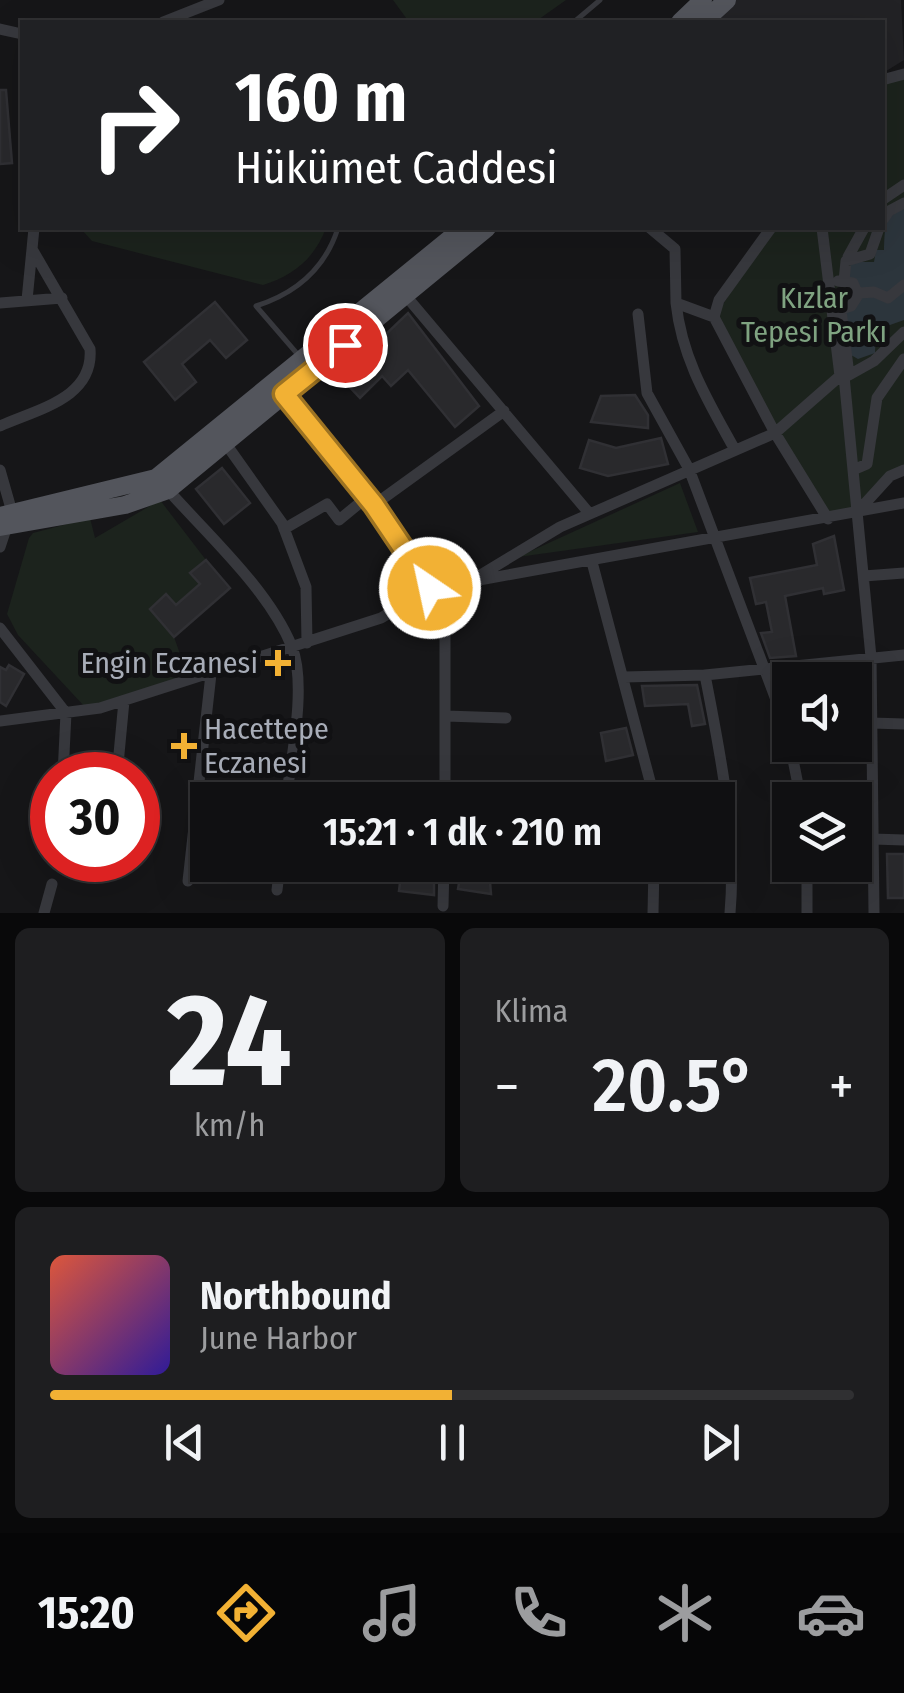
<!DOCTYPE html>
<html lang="tr">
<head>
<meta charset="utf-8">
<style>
	body { margin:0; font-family:"Fira Sans Condensed",sans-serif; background:#1e1e20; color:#f1f3f6; height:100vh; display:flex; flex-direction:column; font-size:38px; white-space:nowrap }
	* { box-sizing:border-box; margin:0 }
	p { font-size:32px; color:#9c9d9f }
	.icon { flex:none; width:55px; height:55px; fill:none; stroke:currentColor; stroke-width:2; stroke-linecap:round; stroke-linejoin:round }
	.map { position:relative; height:913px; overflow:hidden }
	.sheet { display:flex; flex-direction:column; gap:15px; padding:15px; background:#09090a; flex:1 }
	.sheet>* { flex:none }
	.guide { position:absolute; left:20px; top:20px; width:865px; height:210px; border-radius:0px; box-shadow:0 10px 40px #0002,0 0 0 2px #303032; background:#202124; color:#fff; overflow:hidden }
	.buttons { position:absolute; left:772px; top:662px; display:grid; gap:20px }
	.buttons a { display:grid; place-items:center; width:100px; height:100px; border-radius:0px; background:#101012; box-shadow:0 10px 40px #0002,0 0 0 2px #303032; font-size:50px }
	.speed { position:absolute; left:30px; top:752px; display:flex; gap:20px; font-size:50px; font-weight:700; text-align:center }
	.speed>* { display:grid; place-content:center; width:130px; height:130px; border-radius:50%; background:#101012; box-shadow:0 10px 40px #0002,0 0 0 2px #303032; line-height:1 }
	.speed .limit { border:15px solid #d22; background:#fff; color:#111 }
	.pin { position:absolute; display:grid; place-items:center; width:85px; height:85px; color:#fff; margin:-42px; border:5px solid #fff; border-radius:50%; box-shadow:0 2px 10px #0007 }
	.me { position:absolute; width:110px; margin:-55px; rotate:326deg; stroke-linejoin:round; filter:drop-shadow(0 0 8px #0008) }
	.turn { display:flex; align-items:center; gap:35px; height:210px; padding:0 50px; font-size:45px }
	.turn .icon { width:130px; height:130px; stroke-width:2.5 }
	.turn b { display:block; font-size:70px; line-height:85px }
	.big { font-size:75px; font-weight:600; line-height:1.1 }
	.sheet .card { flex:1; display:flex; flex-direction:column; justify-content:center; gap:15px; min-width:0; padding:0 35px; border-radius:15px; background:#1e1e20 }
	.sheet .dial { align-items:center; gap:0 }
	.dial b { font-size:130px; line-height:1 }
	.song { display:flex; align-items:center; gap:30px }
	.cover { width:120px; height:120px; border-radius:15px; background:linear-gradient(135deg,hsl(10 70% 55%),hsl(250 70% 35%)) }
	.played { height:10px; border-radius:5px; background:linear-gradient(90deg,#f2b134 50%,#303032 50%) }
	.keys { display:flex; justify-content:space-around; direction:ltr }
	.heat { display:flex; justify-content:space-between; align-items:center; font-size:55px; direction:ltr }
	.sheet .tiles { flex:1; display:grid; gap:15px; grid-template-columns:1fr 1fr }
	.card:last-child { grid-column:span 2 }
	.trip { position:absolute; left:190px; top:782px; width:545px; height:100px; border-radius:0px; background:#101012; box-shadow:0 10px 40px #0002,0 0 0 2px #303032; font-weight:600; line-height:100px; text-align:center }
	.dock { display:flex; height:160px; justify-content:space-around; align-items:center; background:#060607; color:#9c9d9f }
	.dock .icon { width:70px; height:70px }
	.dock .active { color:#f2b134 }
	.dock b { font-size:45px; color:#f1f3f6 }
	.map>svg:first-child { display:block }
	.built { fill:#222225 }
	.green { fill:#1c231d }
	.water { fill:#2c353c }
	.building { fill:#29292c; stroke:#303034; stroke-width:2.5 }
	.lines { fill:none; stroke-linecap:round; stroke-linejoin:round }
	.lane { stroke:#37383d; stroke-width:5 }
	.street { stroke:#37383d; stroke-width:11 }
	.primary { stroke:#53555c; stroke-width:18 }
	.route-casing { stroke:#9d7322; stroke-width:25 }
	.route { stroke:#f2b134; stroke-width:18 }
	.poi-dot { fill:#f2b134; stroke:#111113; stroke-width:4 }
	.labels { text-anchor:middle; stroke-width:10; stroke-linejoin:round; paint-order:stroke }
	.park-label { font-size:30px; fill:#7fa381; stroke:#111113 }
	.poi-label { font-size:30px; fill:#a8adb8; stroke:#111113; text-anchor:end }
</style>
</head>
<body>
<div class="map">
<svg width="904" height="913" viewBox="0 0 904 913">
	<rect width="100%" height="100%" fill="#161618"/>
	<path class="built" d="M 733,0 L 901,0 L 904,60 L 883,73 L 882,22 L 708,22 Z"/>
	<path class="green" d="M 393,0 L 566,0 L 535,22 L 409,22 Z
		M 904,74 L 904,470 L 860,509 L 828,519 L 715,317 L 771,228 L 882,228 L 883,80 Z
		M 80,228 L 326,228 C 315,258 293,276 263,285 L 92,241 Z
		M 680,483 L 698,532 L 518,557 Z
		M 160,500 L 206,560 L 190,573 L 200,584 L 176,605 L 166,595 L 150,609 L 174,637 L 189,679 L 94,707 L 84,706 L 18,635 L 7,614 L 29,538 L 33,533 L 90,518 L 95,538 Z"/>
	<path class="water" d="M 904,209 L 904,320 L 876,330 L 875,353 L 858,359 L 851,355 L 845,310 L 855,307 L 847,279 L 851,262 L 874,262 L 876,250 L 884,250 C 885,231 883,215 904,209 Z"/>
	<path class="building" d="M 0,90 L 6,90 L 12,163 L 0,164 Z
		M 215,302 L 247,340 L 226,358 L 210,340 L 182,364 L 196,382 L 175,400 L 144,362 Z
		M 408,313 L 479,406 L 455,427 L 408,370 L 391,386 L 382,376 L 360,398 L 344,381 L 368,359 L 364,355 Z
		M 635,395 L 648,415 L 648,428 L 591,422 L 601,396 Z
		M 661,438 L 668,464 L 608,476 L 580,468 L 589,440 L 616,448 Z
		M 222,468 L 250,503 L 224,524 L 196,489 Z
		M 834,536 L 844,590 L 824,594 L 823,588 L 785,596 L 796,656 L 770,658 L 761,633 L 772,632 L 766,602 L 756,604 L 750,578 L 817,565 L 813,544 Z
		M 206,560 L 230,588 L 174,637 L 150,609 L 166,594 L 176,605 L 200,584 L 190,573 Z
		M 9,665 L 24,674 L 6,706 L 0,702 L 0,667 L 6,670 Z
		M 697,685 L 705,724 L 692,726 L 688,704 L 645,706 L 642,686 Z
		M 626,728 L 633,755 L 606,761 L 601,733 Z
		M 202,838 L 208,838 L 208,865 L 223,865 L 222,879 L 198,878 Z
		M 887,854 L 904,854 L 904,898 L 888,898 Z
		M 462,865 L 489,869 L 491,894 L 458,889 Z
		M 402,866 L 434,870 L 434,895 L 399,891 Z"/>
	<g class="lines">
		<path class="lane" d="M 574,22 L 600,0
			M 300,357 L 256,306 C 297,293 325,269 338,228"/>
		<path class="street" d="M 163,22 L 219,0
			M 0,29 L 22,34
			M 882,80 L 904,74
			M 882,200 L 904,185
			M 882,221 L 889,211 L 904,203
			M 650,228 L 675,249 L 676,303
			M 771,228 L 719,300 L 714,317 L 775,433 L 828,519
			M 848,257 L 864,228
			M 838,281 L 853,283 L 858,295 L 851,306 L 838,310
			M 844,281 L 846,261 L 870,254 L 879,228
			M 830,295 L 874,292 L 888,298 L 904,285
			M 406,296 L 589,513
			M 27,300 L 32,249
			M 0,303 L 62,298
			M 841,310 L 849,375 L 874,361 L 904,332
			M 638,314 L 647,393 L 689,469 L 787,729 L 801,800
			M 714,317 L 676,303 C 682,359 708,401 735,450
			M 844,376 L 853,470
			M 284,394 L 374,505 L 430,589
			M 0,426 C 38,409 94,398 90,349 L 32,249 L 34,228
			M 226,444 L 282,523 L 306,587 L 307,643
			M 0,470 L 12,512
			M 168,490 C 208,535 269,590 292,647 C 307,685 291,759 286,800
			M 374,505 L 504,411
			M 860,509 L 890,476 L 904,470
			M 284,529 L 327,504 L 339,520 L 367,497
			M 0,547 L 7,526
			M 592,562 L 655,800
			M 864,576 L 904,573
			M 474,579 L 560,527 L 775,433 L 840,376 L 822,228
			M 445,586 L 445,800
			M 0,628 L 66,713 L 63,775
			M 705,675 C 720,752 737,834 730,913
			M 624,677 L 705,675 L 904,655
			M 446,716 L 506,718
			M 0,721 L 100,708 L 381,618 L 430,589 L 904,503
			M 872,723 L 904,724
			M 117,775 L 124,701
			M 873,839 L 904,840
			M 58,864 L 59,860
			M 807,865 L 807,913
			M 108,871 L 109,860
			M 188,881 L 211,674
			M 277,890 L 280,865
			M 443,906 L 444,865
			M 44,913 L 52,884
			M 653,913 L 654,865
			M 874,913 L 871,657 L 853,470 L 867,464 L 877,398 L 904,359"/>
		<path class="primary" d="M 680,22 L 703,0
			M 703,22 L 727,0
			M 0,516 L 156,478 L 463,228
			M 0,527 L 125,505 L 168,490 L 487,228"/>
	</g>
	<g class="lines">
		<g class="route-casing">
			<path id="route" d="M 345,345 L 284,394 L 374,505 L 430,588"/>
		</g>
		<use href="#route" class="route"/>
	</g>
	<g class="poi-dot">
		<path d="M273 648h10v10h10v10h-10v10h-10v-10h-10v-10h10z"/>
		<path d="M179 731h10v10h10v10h-10v10h-10v-10h-10v-10h10z"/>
	</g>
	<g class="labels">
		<g class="park-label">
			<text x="814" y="308">Kızlar<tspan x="814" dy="34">Tepesi Parkı</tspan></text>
		</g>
		<g class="poi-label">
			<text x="258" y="673">Engin Eczanesi</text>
			<text x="204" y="739" text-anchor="start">Hacettepe<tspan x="204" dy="34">Eczanesi</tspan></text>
		</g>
	</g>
</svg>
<div class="buttons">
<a><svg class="icon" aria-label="sound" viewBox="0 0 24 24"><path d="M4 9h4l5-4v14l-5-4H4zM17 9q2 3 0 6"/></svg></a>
<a><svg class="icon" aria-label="layers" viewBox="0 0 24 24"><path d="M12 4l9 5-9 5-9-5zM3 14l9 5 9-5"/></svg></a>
</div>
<div class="speed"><div class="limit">30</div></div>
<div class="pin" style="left:345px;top:345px;background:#d93025"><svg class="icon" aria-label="arrive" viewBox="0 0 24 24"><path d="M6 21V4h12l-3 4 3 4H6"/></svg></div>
<svg class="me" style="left:430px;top:588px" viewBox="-20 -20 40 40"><circle r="17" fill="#f2b134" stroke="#fff" stroke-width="3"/><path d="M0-11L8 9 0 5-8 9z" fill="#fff"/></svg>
<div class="trip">15:21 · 1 dk · 210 m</div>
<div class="guide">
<div class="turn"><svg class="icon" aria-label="right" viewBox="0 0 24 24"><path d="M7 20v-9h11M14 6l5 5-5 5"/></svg><div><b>160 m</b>Hükümet Caddesi</div></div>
</div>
</div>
<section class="sheet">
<div class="tiles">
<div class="card dial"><b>24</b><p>km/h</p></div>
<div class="card"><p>Klima</p>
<div class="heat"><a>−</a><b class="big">20.5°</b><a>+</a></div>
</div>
<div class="card">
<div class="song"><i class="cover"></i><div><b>Northbound</b><p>June Harbor</p></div></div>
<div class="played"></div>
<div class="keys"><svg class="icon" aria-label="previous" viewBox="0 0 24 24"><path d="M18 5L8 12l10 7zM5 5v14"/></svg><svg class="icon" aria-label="pause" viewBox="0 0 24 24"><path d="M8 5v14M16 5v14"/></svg><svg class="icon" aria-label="next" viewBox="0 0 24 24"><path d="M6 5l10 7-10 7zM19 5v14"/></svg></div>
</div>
</div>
</section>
<nav class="dock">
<b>15:20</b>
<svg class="icon active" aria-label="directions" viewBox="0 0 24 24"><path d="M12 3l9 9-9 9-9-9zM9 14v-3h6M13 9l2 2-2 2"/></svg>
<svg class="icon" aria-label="music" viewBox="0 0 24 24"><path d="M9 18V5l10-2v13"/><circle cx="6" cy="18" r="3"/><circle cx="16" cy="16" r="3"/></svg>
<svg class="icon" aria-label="phone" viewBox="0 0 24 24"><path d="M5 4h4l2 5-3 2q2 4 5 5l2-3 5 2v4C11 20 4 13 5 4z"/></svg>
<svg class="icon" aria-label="climate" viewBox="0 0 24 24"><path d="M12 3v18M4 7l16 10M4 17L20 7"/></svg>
<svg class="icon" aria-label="car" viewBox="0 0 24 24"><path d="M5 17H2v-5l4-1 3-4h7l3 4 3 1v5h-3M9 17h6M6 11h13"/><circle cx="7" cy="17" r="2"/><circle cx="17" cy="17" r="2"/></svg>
</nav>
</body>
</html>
